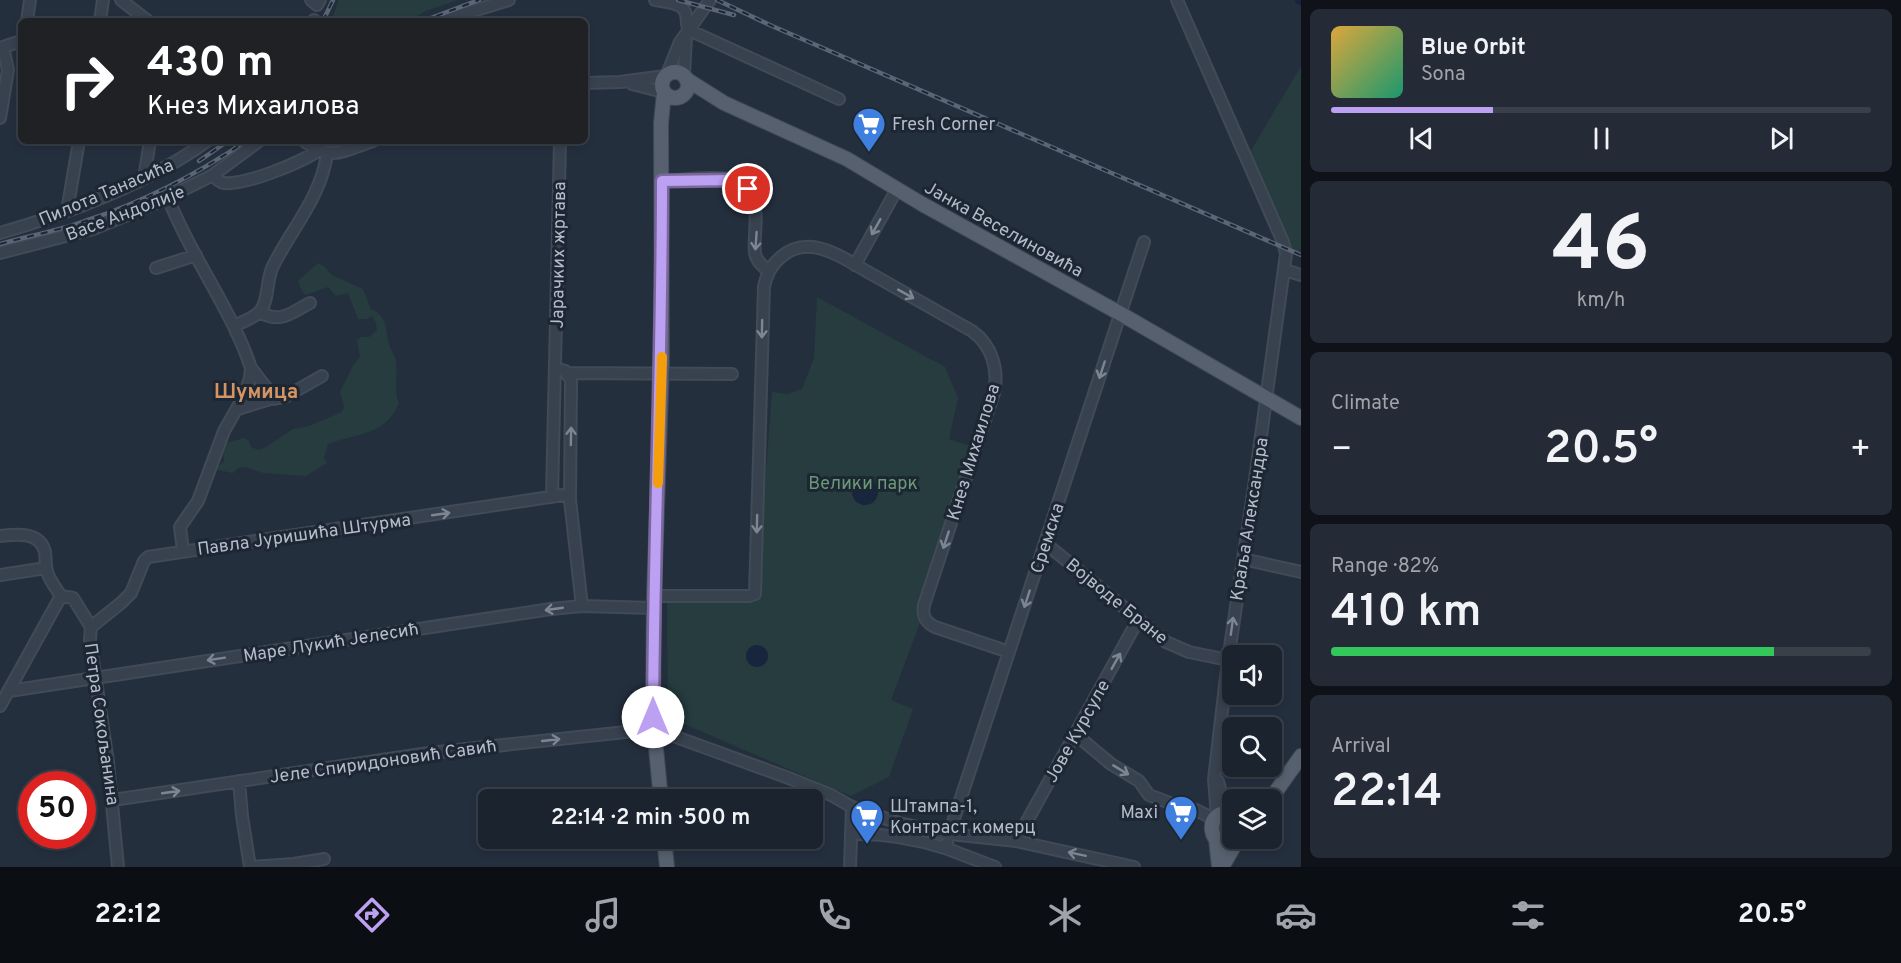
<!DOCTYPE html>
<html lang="en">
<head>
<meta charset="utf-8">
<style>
	body { margin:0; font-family:Overpass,sans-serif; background:#242b36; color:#f1f3f6; height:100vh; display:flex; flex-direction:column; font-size:22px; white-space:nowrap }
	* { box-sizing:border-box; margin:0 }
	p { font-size:20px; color:#a0a4aa }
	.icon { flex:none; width:33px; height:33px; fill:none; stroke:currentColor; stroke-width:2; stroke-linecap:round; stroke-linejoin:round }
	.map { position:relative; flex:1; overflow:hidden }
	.sheet { display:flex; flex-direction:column; gap:9px; padding:9px; background:#0f1319; width:600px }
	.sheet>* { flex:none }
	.hud { position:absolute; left:18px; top:18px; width:570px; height:126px; border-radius:9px; box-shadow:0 3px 9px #0003,0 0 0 2px #39404a; background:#202124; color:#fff; overflow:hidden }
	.controls { position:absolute; left:1222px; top:645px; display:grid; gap:12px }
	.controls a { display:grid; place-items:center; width:60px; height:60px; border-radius:9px; background:#1b232e; box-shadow:0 3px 9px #0003,0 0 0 2px #39404a; font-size:30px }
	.speed { position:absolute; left:18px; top:771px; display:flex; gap:12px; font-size:30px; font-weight:700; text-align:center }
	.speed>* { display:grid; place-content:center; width:78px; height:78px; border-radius:50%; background:#1b232e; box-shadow:0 3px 9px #0003,0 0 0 2px #39404a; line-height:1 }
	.speed .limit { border:9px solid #d22; background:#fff; color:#111 }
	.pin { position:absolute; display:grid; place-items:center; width:51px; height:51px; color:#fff; margin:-26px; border:3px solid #fff; border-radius:50%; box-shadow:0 2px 6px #0007 }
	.me { position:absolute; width:66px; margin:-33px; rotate:0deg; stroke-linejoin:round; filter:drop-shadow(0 0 4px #0008) }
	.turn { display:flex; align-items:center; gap:21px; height:126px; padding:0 30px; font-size:27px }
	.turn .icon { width:78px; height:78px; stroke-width:2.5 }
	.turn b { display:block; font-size:42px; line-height:51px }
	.big { font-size:45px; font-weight:600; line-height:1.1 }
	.sheet .tile { flex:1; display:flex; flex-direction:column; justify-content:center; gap:9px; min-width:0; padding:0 21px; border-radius:9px; background:#242b36 }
	.sheet .dial { align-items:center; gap:0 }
	.dial b { font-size:78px; line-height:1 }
	.song { display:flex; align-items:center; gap:18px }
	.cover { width:72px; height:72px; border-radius:9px; background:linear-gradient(135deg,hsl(40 70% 55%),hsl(160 70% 35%)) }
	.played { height:6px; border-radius:3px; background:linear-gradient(90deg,#bca0f2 30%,#39404a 30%) }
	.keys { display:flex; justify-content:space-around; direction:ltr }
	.heat { display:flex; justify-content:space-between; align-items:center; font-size:33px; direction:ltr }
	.charge { height:9px; border-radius:4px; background:linear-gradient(90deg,#34c759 82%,#39404a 0) }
	.trip { position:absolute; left:478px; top:789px; width:345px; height:60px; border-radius:9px; background:#1b232e; box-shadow:0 3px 9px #0003,0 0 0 2px #39404a; font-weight:600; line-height:60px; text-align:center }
	.dock { display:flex; height:96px; justify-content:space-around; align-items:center; background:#0b0e12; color:#a0a4aa }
	.dock .icon { width:42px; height:42px }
	.dock .active { color:#bca0f2 }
	.dock b { font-size:27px; color:#f1f3f6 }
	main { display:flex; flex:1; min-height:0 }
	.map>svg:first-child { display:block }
	.green { fill:#263c3f }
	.water { fill:#17263c }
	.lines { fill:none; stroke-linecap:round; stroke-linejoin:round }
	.canal { stroke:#17263c; stroke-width:9 }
	.minor-casing { stroke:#414a57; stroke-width:14 }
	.major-casing { stroke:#414a57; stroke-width:16 }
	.minor { stroke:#38414e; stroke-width:10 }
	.major { stroke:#56606e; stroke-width:14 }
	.rail-casing { stroke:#5a6575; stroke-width:4.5 }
	.rail { stroke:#1d2633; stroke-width:2; stroke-dasharray:7; stroke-linecap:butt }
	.oneway { stroke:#7c8592 }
	.route-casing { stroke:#7a689d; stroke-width:15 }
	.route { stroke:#bca0f2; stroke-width:10 }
	.slow { stroke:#f59e0b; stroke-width:10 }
	.labels { text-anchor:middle; stroke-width:6; stroke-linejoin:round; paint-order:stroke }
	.poi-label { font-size:18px; fill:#b4bcc9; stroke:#1d2633; text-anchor:start }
	.street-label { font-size:18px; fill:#b4bcc9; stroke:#1d2633 }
	.park-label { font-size:18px; fill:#6b9a76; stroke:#1d2633 }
	.neighbourhood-label { font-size:20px; font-weight:bold; fill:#d59563; stroke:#1d2633 }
</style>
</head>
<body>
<main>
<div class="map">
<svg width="1301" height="867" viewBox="0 0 1301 867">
	<rect width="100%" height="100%" fill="#242f3e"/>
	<path class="green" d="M 339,0 L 458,0 L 426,11 L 408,21 L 331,21 Z
		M 1301,66 L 1301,249 L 1296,253 L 1290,250 L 1249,154 Z
		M 318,263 L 325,267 L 332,275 L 363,289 L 371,309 C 388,316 385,329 389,344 C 390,350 396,356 396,362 C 398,376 393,390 399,403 C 386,436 356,433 328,444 L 324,458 L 327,463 L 306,476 L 263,473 L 246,467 L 238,468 L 233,473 L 218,470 L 218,466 L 224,462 L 223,449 L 226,443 L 244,438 L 249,441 L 251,447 L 258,450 L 266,447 L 293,429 L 309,426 L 342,412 L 344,407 L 340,392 L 354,364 L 360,357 L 357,340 L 362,337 L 369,337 L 377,330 L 376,323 L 372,316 L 366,319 L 358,319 L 348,293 L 336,296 L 328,287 L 306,295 L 302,291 L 298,281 Z
		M 817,297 L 945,367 L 958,398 L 949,439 L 975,448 L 928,601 L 891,700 L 913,709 L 889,777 L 851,796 L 668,717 L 667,602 L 756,602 L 772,392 L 788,394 L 802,389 L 814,358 Z"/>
	<path class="water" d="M852 492a13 13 0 1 1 26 0a13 13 0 1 1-26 0Z
		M746 656a11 11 0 1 1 22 0a11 11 0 1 1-22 0Z"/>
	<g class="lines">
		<path class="canal" d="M 1299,0 L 1301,1"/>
		<g class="minor-casing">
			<path id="minor" d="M 121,0 L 148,21
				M 311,0 L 317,5 L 320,0
				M 655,0 C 665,2 684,2 686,15 C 688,21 685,23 689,29
				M 1177,0 L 1283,242 L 1286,254 L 1254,487 L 1228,660 L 1214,779 L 1217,816
				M 27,21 L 30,0
				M 100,21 L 103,0
				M 313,21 L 314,20
				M 440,21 L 509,0
				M 689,30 L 839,99
				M 667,74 L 680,42 L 710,0
				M 684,75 L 686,36
				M 585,83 L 620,82 L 665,76
				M 632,84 L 663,92
				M 0,118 L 8,70 L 3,47 L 21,41
				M 304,141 C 331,162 343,151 373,141
				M 213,175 C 216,179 219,182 224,183 C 247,185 299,163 318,151
				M 144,178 L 150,141
				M 662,181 C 681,180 721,175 737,181 C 766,190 752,233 755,253 C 756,261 763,266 768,271
				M 168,198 C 191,257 231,308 251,368 L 250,378 L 244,396 L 224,431 L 198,501 L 180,527 L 183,551
				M 67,211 L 79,141
				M 0,233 C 67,214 151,182 207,141
				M 0,253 L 93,229 L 159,202 L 213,175 L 259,141
				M 855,265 L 897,189
				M 156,268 L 196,255
				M 1285,270 L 1301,275
				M 259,312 C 282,324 290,313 310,303
				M 236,332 L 237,325 C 245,320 255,318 261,310 C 269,299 266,280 273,266 C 292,228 321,197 327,154
				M 251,368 L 275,399
				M 555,368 L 565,371 L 571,380 L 570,500 L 582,606
				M 567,373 L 732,374
				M 238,409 L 270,399 L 285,397 L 322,376
				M 552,497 L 560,141
				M 0,536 C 16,534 40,531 45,552 C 46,558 45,564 47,571 C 49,580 56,588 61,596
				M 1045,543 L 1166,642 L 1189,652 L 1228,660
				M 1243,559 L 1301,572
				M 0,575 L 46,568
				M 61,596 L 73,598 L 91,627 L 90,640 L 108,762 L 118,867
				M 654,596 L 749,596 L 755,594 L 764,287 C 768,264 788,244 813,247 C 835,250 856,266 875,276 C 908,295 940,313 972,331 C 992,345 999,370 994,393 L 924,605 C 922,616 925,622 935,627 L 1009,652
				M 91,627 L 121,603 L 131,593 L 144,561 L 148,557 L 570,494
				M 9,691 L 551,609 L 582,606 L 654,608
				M 0,706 L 61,596
				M 1075,734 L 1111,764 L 1139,781 L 1149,795 L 1175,805 L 1196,810 L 1214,819
				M 239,781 L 242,816 L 250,867
				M 1218,781 L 1222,796 L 1232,815
				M 113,800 L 429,753 L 654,729 L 786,777 L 831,795 L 852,807 L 899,823 L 950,834 L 1016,841 L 1134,867
				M 851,834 C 884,833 914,838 945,848
				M 949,834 L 1144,242
				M 1016,841 L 1138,620
				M 947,843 L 945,848 L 995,867
				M 251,867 L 294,864 L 324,859
				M 850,867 L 852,807"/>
		</g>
		<g class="major-casing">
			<path id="major" d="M662 85a13 13 0 1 1 26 0a13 13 0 1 1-26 0Z
				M 686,79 L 724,103 L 847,159 L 922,204 L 1121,314 L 1301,418
				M 661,800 L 653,717 L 654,596 L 662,362 L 661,123 L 664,93
				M 1270,800 L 1301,756
				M 1233,815 C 1201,804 1208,858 1236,838
				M 664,838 L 667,867
				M 1216,839 L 1219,867
				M 1222,867 L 1233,848 L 1235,839"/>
		</g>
		<use href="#minor" class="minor"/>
		<use href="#major" class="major"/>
		<g class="rail-casing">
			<path id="rail" d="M 678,0 L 734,15
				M 717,0 L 772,26 L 1301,255
				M 323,21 L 333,0
				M 423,21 L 479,0
				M 199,161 L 228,141
				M 0,244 C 28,236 57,231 85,221 C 143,202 196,175 246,141"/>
		</g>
		<use href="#rail" class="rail"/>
	</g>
	<defs><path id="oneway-shaft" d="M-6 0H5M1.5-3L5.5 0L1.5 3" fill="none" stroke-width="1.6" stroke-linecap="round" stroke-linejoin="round" transform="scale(1.5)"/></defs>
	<g class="oneway">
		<use href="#oneway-shaft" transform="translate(876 227) rotate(119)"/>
		<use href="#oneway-shaft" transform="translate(756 241) rotate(94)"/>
		<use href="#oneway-shaft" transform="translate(906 294) rotate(29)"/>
		<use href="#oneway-shaft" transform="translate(762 329) rotate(91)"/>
		<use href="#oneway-shaft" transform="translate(1102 370) rotate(108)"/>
		<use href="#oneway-shaft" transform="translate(571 436) rotate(-89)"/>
		<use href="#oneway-shaft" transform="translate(441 514) rotate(-8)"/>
		<use href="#oneway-shaft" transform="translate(757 524) rotate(91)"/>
		<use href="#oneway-shaft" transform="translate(946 540) rotate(108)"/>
		<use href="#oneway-shaft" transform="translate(1027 599) rotate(108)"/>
		<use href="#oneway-shaft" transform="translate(554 609) rotate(172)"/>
		<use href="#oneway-shaft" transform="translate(1232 626) rotate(-82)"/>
		<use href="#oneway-shaft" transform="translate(216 659) rotate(171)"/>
		<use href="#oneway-shaft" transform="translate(1116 661) rotate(-61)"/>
		<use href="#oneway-shaft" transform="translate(551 740) rotate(-6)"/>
		<use href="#oneway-shaft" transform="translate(1121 770) rotate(31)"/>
		<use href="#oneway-shaft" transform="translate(171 792) rotate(-8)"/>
		<use href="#oneway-shaft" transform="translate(1077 854) rotate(-168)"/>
	</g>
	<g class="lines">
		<g class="route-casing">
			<path id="route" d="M 653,717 C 654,538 662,360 662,181 L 733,180 L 742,183 L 748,189"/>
		</g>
		<use href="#route" class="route"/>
		<path class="slow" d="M 658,483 L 662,357"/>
	</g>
	<defs>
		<g id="supermarket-pin" transform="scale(1.725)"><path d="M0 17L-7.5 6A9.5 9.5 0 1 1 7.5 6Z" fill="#3f7fe0" stroke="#1d2633"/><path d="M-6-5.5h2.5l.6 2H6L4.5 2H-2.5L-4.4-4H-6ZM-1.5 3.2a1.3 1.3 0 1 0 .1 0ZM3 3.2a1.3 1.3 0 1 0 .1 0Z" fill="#fff"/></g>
	</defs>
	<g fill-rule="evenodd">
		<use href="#supermarket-pin" x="869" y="124"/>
		<use href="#supermarket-pin" x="1181" y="812"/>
		<use href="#supermarket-pin" x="867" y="816"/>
	</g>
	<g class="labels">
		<g class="poi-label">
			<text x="892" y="130">Fresh Corner</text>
			<text x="890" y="812">Штампа-1,<tspan x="890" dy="21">Контраст комерц</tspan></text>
			<text x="1158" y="818" text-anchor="end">Maxi</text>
		</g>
		<g class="street-label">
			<text transform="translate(106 192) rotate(-23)" y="6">Пилота Танасића</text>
			<text transform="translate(125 213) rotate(-21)" y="6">Васе Андолије</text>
			<text transform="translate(1004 229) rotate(29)" y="6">Јанка Веселиновића</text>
			<text transform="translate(558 255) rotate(-89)" y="6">Јарачких жртава</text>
			<text transform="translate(973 452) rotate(-73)" y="6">Кнез Михаилова</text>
			<text transform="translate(1249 519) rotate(-81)" y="6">Краља Александра</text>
			<text transform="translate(304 534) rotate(-8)" y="6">Павла Јуришића Штурма</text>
			<text transform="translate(1047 538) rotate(-72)" y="6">Сремска</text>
			<text transform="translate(1117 601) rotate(39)" y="6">Војводе Бране</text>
			<text transform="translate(331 642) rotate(-9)" y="6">Маре Лукић Јелесић</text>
			<text transform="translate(102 724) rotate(82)" y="6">Петра Сокољанина</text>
			<text transform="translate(1077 731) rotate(-61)" y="6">Јове Курсуле</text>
			<text transform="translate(383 761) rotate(-8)" y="6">Јеле Спиридоновић Савић</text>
		</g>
		<g class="park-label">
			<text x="863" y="489">Велики парк</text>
		</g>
		<g class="neighbourhood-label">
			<text x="256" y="398">Шумица</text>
		</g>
	</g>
</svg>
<div class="controls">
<a><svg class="icon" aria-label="sound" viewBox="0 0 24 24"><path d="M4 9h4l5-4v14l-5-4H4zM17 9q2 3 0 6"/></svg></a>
<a><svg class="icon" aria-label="search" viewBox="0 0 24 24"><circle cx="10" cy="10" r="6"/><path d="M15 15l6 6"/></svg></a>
<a><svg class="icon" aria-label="layers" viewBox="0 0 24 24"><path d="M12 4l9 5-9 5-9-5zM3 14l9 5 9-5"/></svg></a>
</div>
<div class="speed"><div class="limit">50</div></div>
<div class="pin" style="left:748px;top:189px;background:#d93025"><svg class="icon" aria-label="arrive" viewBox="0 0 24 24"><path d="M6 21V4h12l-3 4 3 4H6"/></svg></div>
<svg class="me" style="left:653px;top:717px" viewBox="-20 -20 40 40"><circle r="19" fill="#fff"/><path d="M0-13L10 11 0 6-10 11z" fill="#bca0f2"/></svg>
<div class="trip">22:14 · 2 min · 500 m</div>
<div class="hud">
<div class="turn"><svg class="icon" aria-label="right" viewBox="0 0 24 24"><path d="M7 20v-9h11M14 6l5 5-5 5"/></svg><div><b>430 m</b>Кнез Михаилова</div></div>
</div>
</div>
<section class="sheet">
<div class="tile">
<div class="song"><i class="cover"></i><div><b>Blue Orbit</b><p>Sona</p></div></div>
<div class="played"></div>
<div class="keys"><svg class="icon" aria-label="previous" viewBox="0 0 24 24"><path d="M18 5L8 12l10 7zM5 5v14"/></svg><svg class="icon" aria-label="pause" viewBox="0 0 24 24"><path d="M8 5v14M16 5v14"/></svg><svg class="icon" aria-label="next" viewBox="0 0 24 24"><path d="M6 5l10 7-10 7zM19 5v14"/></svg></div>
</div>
<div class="tile dial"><b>46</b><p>km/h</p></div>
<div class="tile"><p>Climate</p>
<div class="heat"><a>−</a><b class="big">20.5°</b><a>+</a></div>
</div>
<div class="tile"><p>Range · 82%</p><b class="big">410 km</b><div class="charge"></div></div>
<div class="tile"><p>Arrival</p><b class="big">22:14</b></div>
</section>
</main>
<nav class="dock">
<b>22:12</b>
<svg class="icon active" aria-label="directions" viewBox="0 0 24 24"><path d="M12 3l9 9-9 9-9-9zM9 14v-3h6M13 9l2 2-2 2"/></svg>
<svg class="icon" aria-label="music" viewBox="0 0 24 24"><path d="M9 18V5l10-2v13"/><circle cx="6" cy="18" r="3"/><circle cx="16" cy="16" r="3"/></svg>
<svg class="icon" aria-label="phone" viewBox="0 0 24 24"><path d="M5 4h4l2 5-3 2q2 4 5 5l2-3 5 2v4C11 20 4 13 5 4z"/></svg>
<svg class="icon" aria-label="climate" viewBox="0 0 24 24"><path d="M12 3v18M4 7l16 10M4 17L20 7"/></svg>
<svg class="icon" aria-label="car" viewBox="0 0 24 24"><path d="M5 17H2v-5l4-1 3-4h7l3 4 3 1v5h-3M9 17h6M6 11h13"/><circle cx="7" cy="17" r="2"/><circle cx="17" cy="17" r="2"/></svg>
<svg class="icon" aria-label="filters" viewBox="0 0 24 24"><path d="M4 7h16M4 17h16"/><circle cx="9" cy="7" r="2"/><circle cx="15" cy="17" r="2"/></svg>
<b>20.5°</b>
</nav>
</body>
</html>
